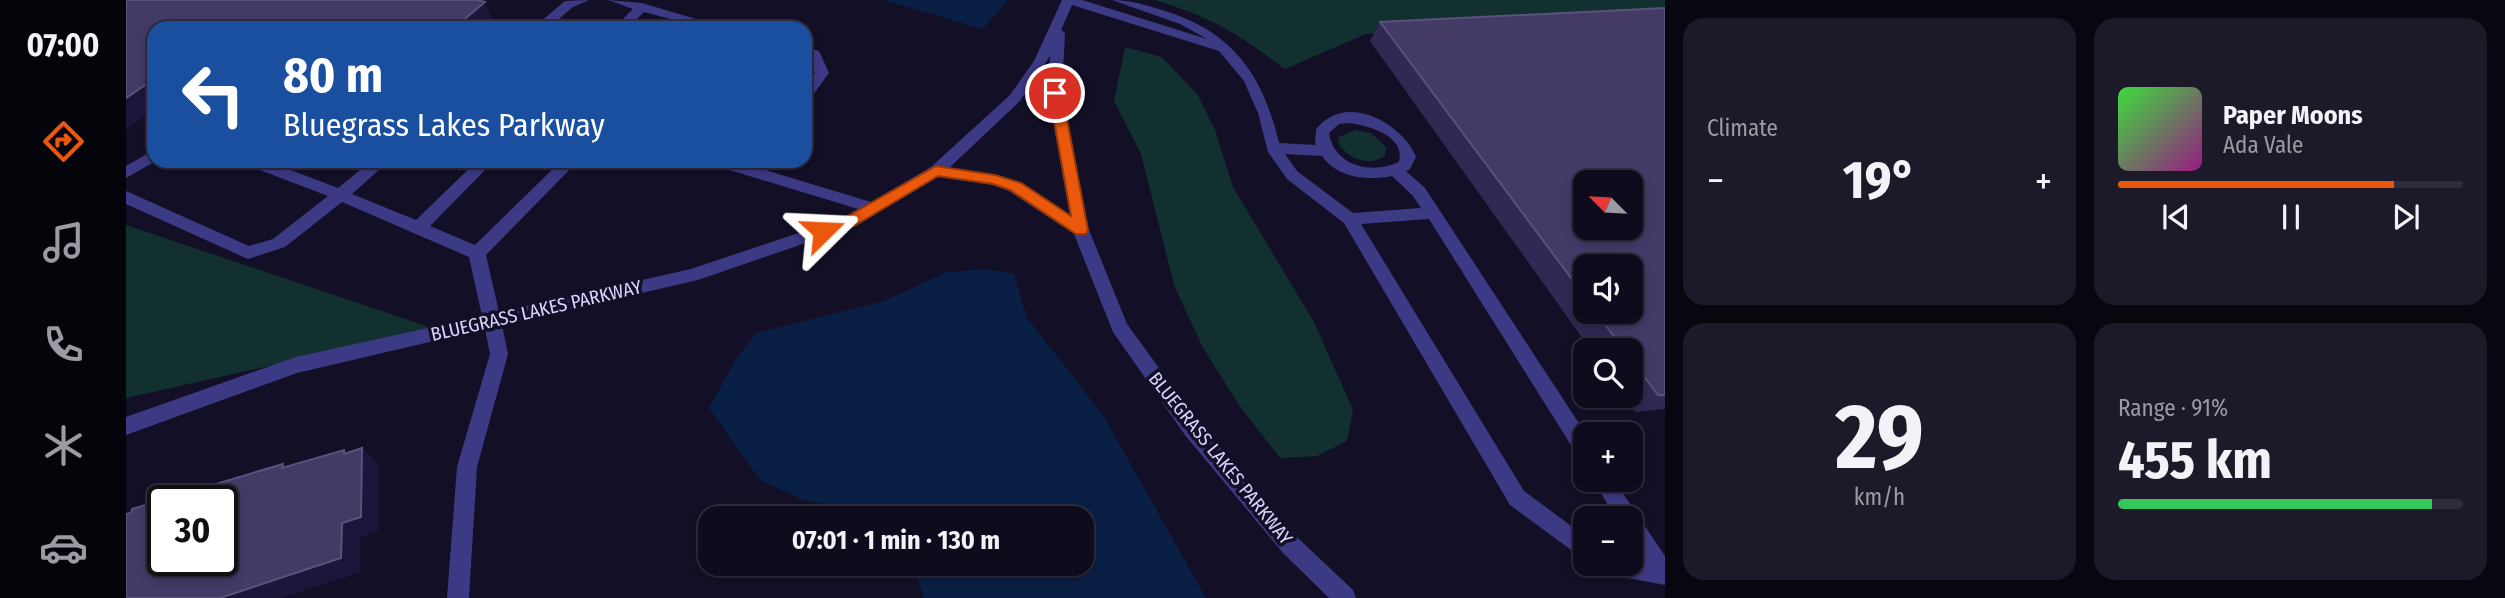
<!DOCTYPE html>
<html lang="en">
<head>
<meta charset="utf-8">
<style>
	body { margin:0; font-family:"Fira Sans Condensed",sans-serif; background:#1c1929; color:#f1f3f6; height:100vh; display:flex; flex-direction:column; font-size:26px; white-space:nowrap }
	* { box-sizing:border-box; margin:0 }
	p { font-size:23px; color:#9b9ba3 }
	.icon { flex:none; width:38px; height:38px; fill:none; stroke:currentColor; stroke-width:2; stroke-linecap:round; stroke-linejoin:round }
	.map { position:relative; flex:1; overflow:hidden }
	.details { display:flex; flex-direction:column; gap:18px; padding:18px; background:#08060f; width:840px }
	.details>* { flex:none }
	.top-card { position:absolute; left:21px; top:21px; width:665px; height:147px; border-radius:21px; box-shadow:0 4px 10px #0003,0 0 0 2px #2e2b3b; background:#1a4fa0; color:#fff; overflow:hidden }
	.needle { width:46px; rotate:294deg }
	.controls { position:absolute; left:1447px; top:170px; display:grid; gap:14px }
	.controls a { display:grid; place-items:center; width:70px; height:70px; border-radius:14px; background:#0e0b1c; box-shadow:0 4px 10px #0003,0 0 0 2px #2e2b3b; font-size:35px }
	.speed { position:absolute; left:21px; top:485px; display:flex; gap:14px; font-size:35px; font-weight:700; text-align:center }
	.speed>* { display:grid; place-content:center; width:91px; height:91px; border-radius:50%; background:#0e0b1c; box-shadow:0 4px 10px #0003,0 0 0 2px #2e2b3b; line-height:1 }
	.speed .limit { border:4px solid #111; border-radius:10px; background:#fff; color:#111 }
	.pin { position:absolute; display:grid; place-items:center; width:60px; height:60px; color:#fff; margin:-30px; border:4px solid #fff; border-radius:50%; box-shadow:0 2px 7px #0007 }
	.me { position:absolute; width:77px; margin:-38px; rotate:69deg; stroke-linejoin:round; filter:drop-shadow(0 0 5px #0008) }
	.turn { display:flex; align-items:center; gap:24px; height:147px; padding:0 21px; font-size:32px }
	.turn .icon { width:91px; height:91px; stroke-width:2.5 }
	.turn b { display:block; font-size:49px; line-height:60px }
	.big { font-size:52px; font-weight:700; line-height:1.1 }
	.details .card { flex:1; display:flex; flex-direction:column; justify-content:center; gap:10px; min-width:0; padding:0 24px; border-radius:21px; background:#1c1929 }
	.details .dial { align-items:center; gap:0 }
	.dial b { font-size:91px; line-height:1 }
	.song { display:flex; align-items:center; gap:21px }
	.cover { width:84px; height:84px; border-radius:10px; background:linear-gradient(135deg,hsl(120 70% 55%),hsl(310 70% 35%)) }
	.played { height:7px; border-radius:4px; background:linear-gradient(90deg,#ea580c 80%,#2e2b3b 80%) }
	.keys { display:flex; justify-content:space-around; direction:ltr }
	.heat { display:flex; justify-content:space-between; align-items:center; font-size:38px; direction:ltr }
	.charge { height:10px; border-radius:5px; background:linear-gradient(90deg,#34c759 91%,#2e2b3b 0) }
	.details .tiles { flex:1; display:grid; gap:18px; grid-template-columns:repeat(2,1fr) }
	.trip { position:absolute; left:572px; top:506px; width:396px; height:70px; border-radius:21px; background:#0e0b1c; box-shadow:0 4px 10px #0003,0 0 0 2px #2e2b3b; font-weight:700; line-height:70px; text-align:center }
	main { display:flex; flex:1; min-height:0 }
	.menu { display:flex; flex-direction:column; width:126px; justify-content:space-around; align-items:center; background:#06040b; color:#9b9ba3 }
	.menu .icon { width:49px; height:49px }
	.menu .on { color:#ea580c }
	.menu b { font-size:32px; color:#f1f3f6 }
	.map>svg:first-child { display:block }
	.green { fill:#12302f }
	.water { fill:#0a1f44 }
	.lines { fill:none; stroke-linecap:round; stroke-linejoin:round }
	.minor { fill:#3d3a85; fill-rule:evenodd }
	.wall { fill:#312854; fill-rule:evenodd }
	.shaded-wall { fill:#1d163a }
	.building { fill:#433a66; stroke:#5a527e; stroke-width:2; fill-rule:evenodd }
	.route { fill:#ea580c; stroke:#983908; stroke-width:2 }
	.labels { text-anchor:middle; stroke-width:7; stroke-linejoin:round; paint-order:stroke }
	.street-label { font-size:19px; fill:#d9d4ff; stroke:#130f26 }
</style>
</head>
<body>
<main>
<nav class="menu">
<b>07:00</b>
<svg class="icon on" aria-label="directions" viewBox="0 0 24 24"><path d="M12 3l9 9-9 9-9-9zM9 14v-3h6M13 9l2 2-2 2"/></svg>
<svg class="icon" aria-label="music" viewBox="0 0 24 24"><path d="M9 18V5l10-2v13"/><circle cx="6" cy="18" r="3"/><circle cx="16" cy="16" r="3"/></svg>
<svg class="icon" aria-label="phone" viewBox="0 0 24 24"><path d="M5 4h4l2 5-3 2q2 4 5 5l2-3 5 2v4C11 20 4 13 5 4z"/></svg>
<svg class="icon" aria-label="climate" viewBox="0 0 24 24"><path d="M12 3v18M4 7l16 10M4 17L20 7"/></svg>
<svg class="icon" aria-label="car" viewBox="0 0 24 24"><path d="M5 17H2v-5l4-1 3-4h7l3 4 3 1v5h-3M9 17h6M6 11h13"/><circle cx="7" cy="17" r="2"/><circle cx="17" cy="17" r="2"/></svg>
</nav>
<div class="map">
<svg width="1539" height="598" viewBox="0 0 1539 598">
	<rect width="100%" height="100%" fill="#130f26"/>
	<path class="green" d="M 1029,0 L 1539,0 L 1539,16 L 1240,34 L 1159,69 C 1111,33 1087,18 1029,0 Z
		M 999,47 L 1036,57 L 1072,95 L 1089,130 L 1107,187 L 1188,322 L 1227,410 L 1221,441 L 1191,456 L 1154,458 L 1115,408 L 1077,348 L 1048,285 L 1015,154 L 988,101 Z
		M 1229,130 L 1245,133 L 1260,147 L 1259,156 C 1243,167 1220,159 1212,142 L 1213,137 Z
		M 0,225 L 309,329 L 0,398 Z"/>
	<path class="water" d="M 757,0 L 882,0 L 857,29 Z
		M 862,269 L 888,274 L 901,318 L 977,415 L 1080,598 L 798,598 L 786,564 L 956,564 L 956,518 L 772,518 L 677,500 L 634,480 L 583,408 L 610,359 L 630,333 L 758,301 L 821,272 Z"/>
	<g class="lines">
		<path class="minor" d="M 463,0 L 447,7 L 422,28 L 407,28 L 439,1 Z
			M 482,0 L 516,3 L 600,28 L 578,28 L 518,12 L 502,28 L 488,28 L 507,9 Z
			M 936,0 L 956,0 L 1081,39 L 1054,24 L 986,0 C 1005,0 1020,5 1039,11 C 1107,32 1137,75 1153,143 L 1189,145 L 1190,129 C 1194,125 1198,120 1203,118 C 1233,99 1279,128 1290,157 L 1284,169 L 1280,171 L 1299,188 L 1460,434 L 1460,461 L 1453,458 L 1303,219 L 1235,224 L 1398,491 L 1460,537 L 1460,561 L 1384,505 L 1218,223 L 1161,179 L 1142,152 L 1132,113 L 1118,81 L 1093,51 L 946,5 L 935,30 L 939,33 L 936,93 L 963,230 L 1001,324 L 1073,423 L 1173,539 L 1227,590 L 1230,598 L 1203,598 L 1157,553 L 1059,435 L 987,332 L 948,234 L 883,191 L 867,185 L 812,177 L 729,226 L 572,280 L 376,325 L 382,354 L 351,467 L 343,598 L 321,598 L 331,467 L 364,354 L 359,329 L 171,373 L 0,435 L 0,417 L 170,357 L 356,316 L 343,257 L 216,202 L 159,247 L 122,259 L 0,204 L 0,191 L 123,246 L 147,239 L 202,196 L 121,165 L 118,161 L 141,161 L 212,188 L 245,161 L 263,161 L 226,194 L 290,220 L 351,161 L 368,161 L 304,226 L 349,245 L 435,161 L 452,161 L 360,255 L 373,312 L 565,269 L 717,218 L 732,209 L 587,165 L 584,161 L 620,164 L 622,161 L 638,161 L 633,168 L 745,202 L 805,167 L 884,95 L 908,61 ZM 924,56 L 922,93 L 944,215 L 895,183 L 869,175 L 823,168 L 894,101 ZM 1222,123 C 1241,125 1280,135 1273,162 C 1245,175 1208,166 1203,133 L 1213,124 ZM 1159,154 L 1196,156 C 1211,178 1242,181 1266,176 L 1287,196 L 1295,208 L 1227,213 L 1171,171 Z
			M 679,47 L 693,51 L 703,73 L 684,99 L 679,101 L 679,86 L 689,73 L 682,57 L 679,55 Z
			M 28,150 L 30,161 L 0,178 L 0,166 Z
			M 1467,480 L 1488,480 L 1539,556 L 1539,585 L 1470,572 L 1467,564 L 1505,564 L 1505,558 L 1516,559 L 1505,542 L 1505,518 L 1490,518 Z"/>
	</g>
	<path class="wall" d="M 1539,8 L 1539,409 L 1509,412 L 1498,396 L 1505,396 L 1505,350 L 1465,350 L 1244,41 L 1254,22 ZM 1460,266 L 1505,312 L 1460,312 Z"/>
	<path class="shaded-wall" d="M 359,2 L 367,20 L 358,28 L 328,28 Z
		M 28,79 L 28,109 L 0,129 L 0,98 Z
		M 236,448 L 252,464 L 252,531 L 234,537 L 234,572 L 154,598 L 94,598 L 216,523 Z"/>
	<path class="building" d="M 0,0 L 352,0 L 359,2 L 328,28 L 28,28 L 28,79 L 0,98 Z
		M 1539,8 L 1539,395 L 1532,395 L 1505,359 L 1505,350 L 1498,350 L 1470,312 L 1505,312 L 1505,266 L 1460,266 L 1460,298 L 1254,22 ZM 1460,182 L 1505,182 L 1505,228 L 1460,228 Z
		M 236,448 L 235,517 L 216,523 L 215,558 L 94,598 L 0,598 L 0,514 L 5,513 L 6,509 L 157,464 L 156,468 L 218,450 L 218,454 ZM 37,500 L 96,500 L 96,560 L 37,560 Z"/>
	<path class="route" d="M 929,89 L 936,93 L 962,230 L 960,234 L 950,234 L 884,190 L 867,184 L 812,176 L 728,226 L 697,236 L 692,235 L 692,227 L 718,218 L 810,166 L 869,175 L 895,183 L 945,216 L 923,93 Z"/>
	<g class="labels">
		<g class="street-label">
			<text transform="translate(410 310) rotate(-13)" y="7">BLUEGRASS LAKES PARKWAY</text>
			<text transform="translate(1095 458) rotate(51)" y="7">BLUEGRASS LAKES PARKWAY</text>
		</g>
	</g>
</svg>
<div class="controls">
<a><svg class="needle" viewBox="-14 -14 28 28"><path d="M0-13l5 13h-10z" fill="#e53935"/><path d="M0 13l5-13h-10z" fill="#9b9ba3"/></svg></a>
<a><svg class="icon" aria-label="sound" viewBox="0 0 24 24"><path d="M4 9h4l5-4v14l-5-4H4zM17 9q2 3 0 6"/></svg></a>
<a><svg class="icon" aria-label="search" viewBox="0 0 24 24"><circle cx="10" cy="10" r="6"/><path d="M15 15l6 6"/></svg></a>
<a>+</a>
<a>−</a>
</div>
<div class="speed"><div class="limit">30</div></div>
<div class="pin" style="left:929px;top:93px;background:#d93025"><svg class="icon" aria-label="arrive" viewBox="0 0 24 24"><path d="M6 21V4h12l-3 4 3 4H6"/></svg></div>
<svg class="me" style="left:697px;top:231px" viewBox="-20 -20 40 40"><path d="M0-17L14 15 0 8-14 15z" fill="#ea580c" stroke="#fff" stroke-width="4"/></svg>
<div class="trip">07:01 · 1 min · 130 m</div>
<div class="top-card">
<div class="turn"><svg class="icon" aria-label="left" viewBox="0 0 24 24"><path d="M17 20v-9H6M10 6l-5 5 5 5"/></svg><div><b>80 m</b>Bluegrass Lakes Parkway</div></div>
</div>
</div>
<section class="details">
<div class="tiles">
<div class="card"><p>Climate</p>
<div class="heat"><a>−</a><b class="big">19°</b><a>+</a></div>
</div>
<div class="card">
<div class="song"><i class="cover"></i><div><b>Paper Moons</b><p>Ada Vale</p></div></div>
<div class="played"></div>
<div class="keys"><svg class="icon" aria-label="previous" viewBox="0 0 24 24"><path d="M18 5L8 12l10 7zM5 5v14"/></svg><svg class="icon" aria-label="pause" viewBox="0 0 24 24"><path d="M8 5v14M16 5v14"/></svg><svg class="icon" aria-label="next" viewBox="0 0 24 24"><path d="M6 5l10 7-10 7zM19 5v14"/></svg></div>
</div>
<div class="card dial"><b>29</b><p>km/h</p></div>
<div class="card"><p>Range · 91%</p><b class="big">455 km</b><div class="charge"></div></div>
</div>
</section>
</main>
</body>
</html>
